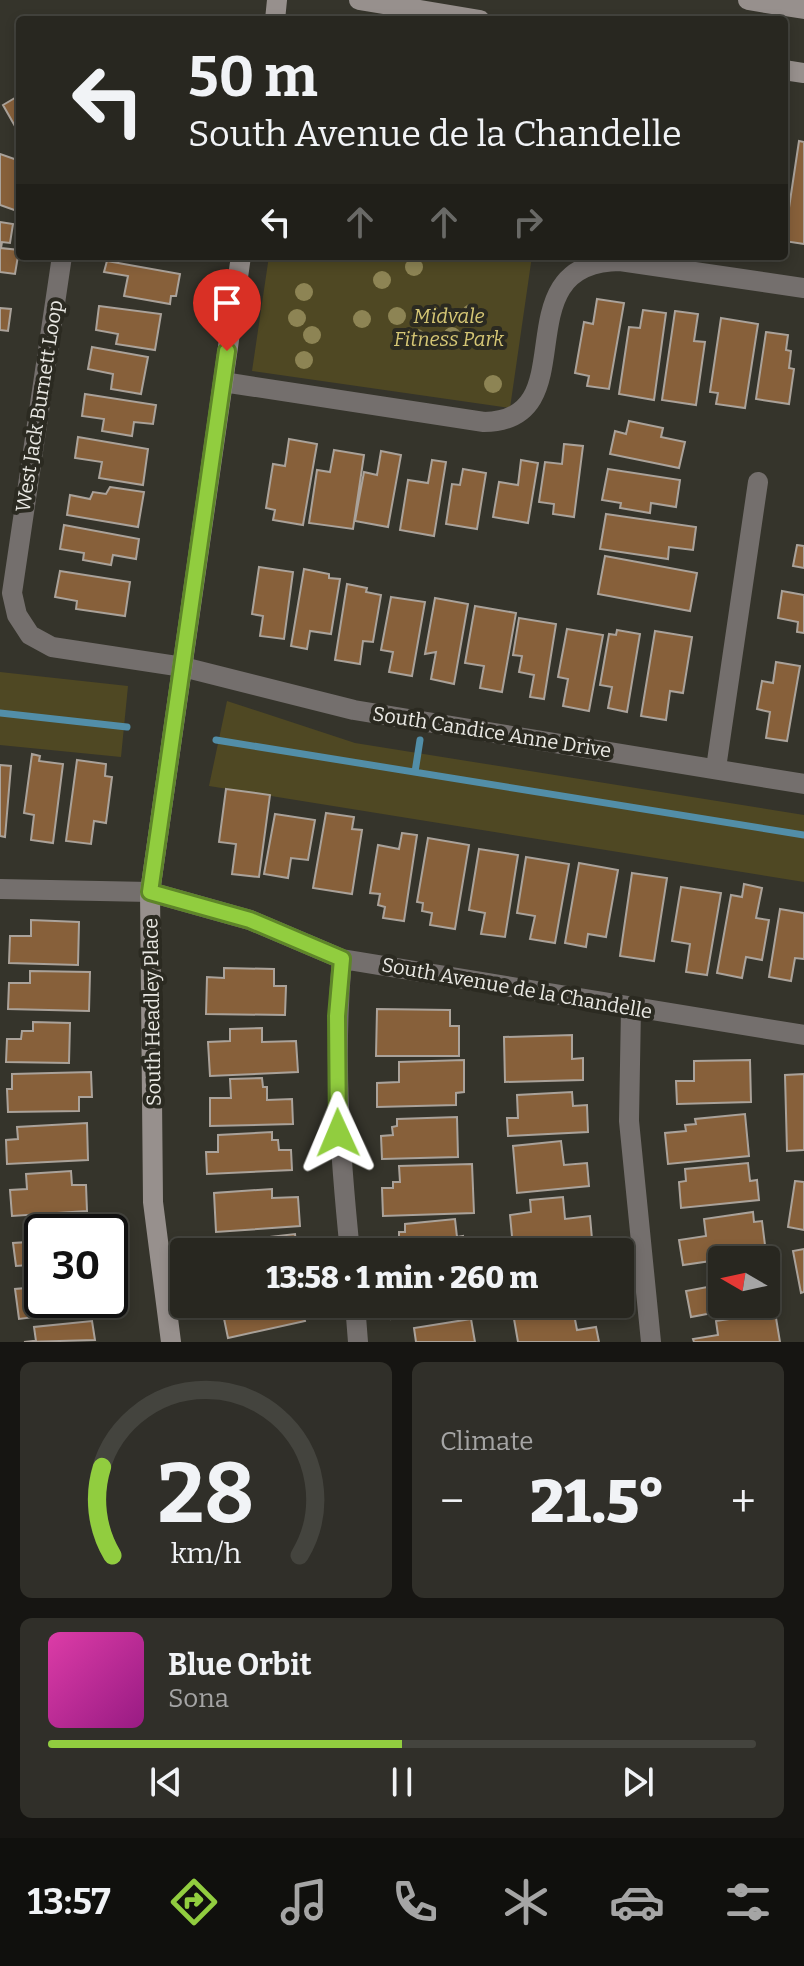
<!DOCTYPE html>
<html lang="en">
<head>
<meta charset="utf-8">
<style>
	body { margin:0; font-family:Bitter,serif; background:#302f29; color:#f1f3f6; height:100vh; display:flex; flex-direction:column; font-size:30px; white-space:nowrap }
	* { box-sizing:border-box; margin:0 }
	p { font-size:26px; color:#a5a5a5 }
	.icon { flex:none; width:44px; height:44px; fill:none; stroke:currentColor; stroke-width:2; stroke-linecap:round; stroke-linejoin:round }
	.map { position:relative; height:1342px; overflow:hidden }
	.details { display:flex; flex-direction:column; gap:20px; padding:20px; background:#161512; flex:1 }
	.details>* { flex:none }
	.top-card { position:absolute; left:16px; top:16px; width:772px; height:244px; border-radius:8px; box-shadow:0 4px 12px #0003,0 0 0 2px #44443e; background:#282720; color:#f1f3f6; overflow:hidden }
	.needle { width:52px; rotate:279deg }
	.buttons { position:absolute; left:708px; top:1246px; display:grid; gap:16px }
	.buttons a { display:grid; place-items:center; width:72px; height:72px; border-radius:8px; background:#282720; box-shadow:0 4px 12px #0003,0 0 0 2px #44443e; font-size:40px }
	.speed { position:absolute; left:24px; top:1214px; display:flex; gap:16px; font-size:40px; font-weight:700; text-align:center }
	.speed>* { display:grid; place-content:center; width:104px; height:104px; border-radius:50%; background:#282720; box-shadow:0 4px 12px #0003,0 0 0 2px #44443e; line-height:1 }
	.speed .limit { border:4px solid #111; border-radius:12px; background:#fff; color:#111 }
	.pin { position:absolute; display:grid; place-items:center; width:68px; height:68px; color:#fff; margin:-82px -34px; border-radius:50% 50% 50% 0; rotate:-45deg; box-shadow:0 0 8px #0007 }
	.pin .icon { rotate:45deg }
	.me { position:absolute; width:88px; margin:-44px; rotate:359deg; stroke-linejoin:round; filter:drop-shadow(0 0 6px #0008) }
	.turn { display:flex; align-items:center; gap:28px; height:168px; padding:0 40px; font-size:36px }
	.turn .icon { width:104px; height:104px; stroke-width:2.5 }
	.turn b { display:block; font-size:56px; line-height:68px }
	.lanes { display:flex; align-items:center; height:76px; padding:0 40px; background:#0003; justify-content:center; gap:40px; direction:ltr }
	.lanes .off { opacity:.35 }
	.big { font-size:60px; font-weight:800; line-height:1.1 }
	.details .card { flex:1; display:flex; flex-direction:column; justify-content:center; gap:12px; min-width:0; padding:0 28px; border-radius:12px; background:#302f29 }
	.details .dial { align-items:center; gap:0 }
	.dial svg { height:208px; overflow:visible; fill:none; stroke:#44443e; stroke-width:7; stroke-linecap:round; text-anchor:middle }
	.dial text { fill:#f1f3f6; stroke:none }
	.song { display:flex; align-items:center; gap:24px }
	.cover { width:96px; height:96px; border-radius:12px; background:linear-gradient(135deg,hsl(320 70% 55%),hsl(310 70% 35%)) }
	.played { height:8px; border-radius:4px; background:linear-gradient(90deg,#91cd3f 50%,#44443e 50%) }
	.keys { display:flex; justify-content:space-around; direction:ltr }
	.heat { display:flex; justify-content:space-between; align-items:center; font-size:44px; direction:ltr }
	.details .tiles { flex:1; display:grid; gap:20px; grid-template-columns:1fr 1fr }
	.card:last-child { grid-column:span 2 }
	.trip { position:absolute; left:170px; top:1238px; width:464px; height:80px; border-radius:8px; background:#282720; box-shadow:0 4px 12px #0003,0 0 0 2px #44443e; font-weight:800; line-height:80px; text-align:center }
	.menu { display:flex; height:128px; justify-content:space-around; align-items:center; background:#10100d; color:#a5a5a5 }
	.menu .icon { width:56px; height:56px }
	.menu .active { color:#91cd3f }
	.menu b { font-size:36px; color:#f1f3f6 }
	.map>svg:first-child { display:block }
	.green { fill:#4f4823 }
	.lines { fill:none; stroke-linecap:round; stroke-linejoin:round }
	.stream { stroke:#528ea8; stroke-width:7 }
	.building { fill:#87603a; stroke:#aaa29a; stroke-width:2 }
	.street { stroke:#746f6d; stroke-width:20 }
	.secondary { stroke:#97908d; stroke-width:20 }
	.tree { fill:#8d8454 }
	.route-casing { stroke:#5e8529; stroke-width:20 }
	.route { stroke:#91cd3f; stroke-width:14 }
	.labels { text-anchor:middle; stroke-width:8; stroke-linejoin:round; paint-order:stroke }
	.park-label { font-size:20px; font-style:italic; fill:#d5c675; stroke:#2b2a21 }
	.street-label { font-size:20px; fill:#eae9e4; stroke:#2b2a21 }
</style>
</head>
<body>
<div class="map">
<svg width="804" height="1342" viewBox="0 0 804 1342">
	<rect width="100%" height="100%" fill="#35342b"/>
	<path class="green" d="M 269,256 L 532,256 L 510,408 L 252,371 Z
		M 0,672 L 128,686 L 121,757 L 0,745 Z
		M 227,701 L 355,743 L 804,815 L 804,882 L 209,786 Z"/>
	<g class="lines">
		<path class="stream" d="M 0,713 L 127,727
			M 216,740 L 804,835
			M 415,772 L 420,740"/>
	</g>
	<path class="building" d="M 20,95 L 20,135 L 3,105 Z
		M 799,141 L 804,142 L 804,244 L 784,241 Z
		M 0,154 L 20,161 L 20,212 L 0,205 Z
		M 0,222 L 13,224 L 10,243 L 2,242 L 1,248 L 19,250 L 15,274 L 0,272 Z
		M 107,261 L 180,274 L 176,296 L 171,296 L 170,304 L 124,296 L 128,276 L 104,272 Z
		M 597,299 L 624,303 L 609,389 L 587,386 L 589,376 L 575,373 L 584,322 L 593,324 Z
		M 99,306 L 161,314 L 155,350 L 116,344 L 118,334 L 96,330 Z
		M 0,308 L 11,309 L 8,331 L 0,330 Z
		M 643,310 L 666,313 L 654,400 L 619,394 L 629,327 L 640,328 Z
		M 675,311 L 698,314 L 694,341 L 705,342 L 696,405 L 662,400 Z
		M 721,318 L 758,324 L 745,408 L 716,404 L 718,393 L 710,392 Z
		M 766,332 L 788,335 L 786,350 L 791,351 L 789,368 L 794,369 L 789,404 L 756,399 Z
		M 92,347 L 148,357 L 141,394 L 111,389 L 113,374 L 88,369 Z
		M 85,394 L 156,405 L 153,424 L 134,422 L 132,436 L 102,431 L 104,419 L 82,416 Z
		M 629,421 L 663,428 L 661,437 L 685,442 L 679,468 L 610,454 L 615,431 L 626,434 Z
		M 78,437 L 148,449 L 143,485 L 99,478 L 102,462 L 75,458 Z
		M 289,439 L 317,444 L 303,525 L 273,520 L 275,510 L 266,508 L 273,464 L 285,466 Z
		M 564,444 L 583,446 L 574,517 L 553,514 L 554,504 L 539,502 L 545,462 L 562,464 Z
		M 334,450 L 364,455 L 353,529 L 309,523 L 317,470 L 330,472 Z
		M 381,451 L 401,455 L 388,527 L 355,521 L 364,472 L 377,475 Z
		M 432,460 L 446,462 L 434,536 L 400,530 L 408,480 L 428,483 Z
		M 521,460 L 538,463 L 528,523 L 493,517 L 499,482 L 518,485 Z
		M 463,469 L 486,473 L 477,529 L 446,524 L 452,484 L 460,485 Z
		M 608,469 L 680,480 L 676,507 L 651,503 L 650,513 L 620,508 L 621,503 L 602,500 Z
		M 110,487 L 144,492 L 138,527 L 67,515 L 70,495 L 90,499 L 93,492 L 106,494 Z
		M 606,514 L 696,527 L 693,550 L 669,547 L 668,559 L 600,549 Z
		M 64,525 L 139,539 L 136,559 L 113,555 L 111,565 L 83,560 L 84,553 L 60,549 Z
		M 797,545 L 804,546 L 804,568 L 793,566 Z
		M 605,556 L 697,573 L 690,611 L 598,594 Z
		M 259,567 L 293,572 L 284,639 L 260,636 L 263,616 L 252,614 Z
		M 304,569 L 329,574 L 329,578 L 340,579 L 331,634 L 310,631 L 307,649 L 291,646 Z
		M 60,571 L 130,582 L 125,616 L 76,609 L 77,601 L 55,597 Z
		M 347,584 L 367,588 L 366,592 L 381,595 L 373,642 L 363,641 L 360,664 L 335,660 Z
		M 782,591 L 804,595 L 804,633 L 797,632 L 798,622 L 778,618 Z
		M 391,597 L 425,602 L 412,676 L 389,672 L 393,652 L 381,650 Z
		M 435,598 L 468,604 L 454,684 L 431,679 L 436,652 L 425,654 Z
		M 475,606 L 516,613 L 502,692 L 480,688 L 484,666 L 465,663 Z
		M 519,618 L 556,624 L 544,699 L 530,697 L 534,675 L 519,672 L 522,656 L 513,655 Z
		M 567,629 L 603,635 L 589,711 L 563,706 L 568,679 L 558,677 Z
		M 617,630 L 640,634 L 627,712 L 608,708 L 612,687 L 600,685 L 609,634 L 616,635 Z
		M 655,631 L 692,637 L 683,693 L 670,691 L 666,720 L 641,716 Z
		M 776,662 L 800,666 L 787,741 L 766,738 L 770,712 L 757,709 L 762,681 L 773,683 Z
		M 32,754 L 40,756 L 39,761 L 63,764 L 53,843 L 31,840 L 34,815 L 24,813 Z
		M 77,760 L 106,764 L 105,776 L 112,777 L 106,823 L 94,821 L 91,844 L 66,841 Z
		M 0,765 L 11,766 L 5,837 L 0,836 Z
		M 226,789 L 270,795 L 259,877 L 232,874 L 236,844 L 219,842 Z
		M 326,813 L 354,817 L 352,829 L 362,830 L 352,894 L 313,888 Z
		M 275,814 L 315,820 L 308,860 L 291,858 L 288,878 L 264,874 Z
		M 402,833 L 417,835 L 404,921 L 383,918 L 385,907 L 378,905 L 380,894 L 370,893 L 378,845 L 399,849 Z
		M 428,838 L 469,845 L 455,929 L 430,925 L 432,913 L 422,911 L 423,903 L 417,902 Z
		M 479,849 L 518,855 L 505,937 L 481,934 L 485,913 L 469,910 Z
		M 526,857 L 569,864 L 555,943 L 530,939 L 535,916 L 517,913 Z
		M 579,863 L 618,870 L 606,937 L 588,934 L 586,947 L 565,943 Z
		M 632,873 L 667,878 L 654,961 L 620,956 Z
		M 744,884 L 762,888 L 756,918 L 769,920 L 762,960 L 746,957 L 742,978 L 717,973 L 731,895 L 742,897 Z
		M 681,887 L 721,893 L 707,975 L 686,972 L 690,944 L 672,941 Z
		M 780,909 L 804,913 L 804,959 L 795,958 L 791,981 L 769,977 Z
		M 31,920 L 79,922 L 78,965 L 9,963 L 10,936 L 31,936 Z
		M 224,968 L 274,969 L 274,986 L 286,986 L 285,1015 L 206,1014 L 207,977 L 224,978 Z
		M 30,971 L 90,972 L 89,1011 L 8,1009 L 9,983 L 30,983 Z
		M 377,1009 L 450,1010 L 450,1026 L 459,1026 L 459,1056 L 376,1056 Z
		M 33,1022 L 70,1023 L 69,1063 L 6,1062 L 7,1039 L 21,1039 L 22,1031 L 33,1031 Z
		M 262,1028 L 262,1042 L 296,1041 L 298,1072 L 210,1076 L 208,1042 L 230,1041 L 230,1029 Z
		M 572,1035 L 572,1059 L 583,1058 L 583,1080 L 505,1082 L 504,1037 Z
		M 464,1060 L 464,1092 L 456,1093 L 456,1105 L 377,1107 L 377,1083 L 399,1082 L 399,1062 Z
		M 750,1060 L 751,1102 L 677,1104 L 676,1081 L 694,1081 L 694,1061 Z
		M 91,1072 L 92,1097 L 79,1097 L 79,1111 L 8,1112 L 7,1089 L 12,1089 L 12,1074 Z
		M 804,1074 L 804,1150 L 787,1151 L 785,1075 Z
		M 262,1078 L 263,1087 L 267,1087 L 267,1100 L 292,1099 L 293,1124 L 210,1126 L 210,1098 L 231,1098 L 230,1079 Z
		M 572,1092 L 573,1106 L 587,1105 L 588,1132 L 508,1136 L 507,1118 L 518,1118 L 517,1095 Z
		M 745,1114 L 749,1156 L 668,1164 L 665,1133 L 686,1131 L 685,1125 L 696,1124 L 695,1119 Z
		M 457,1117 L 458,1157 L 382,1159 L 381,1136 L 393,1135 L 392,1127 L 397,1126 L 397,1119 Z
		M 87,1123 L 88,1160 L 7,1164 L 6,1140 L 18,1139 L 17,1127 Z
		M 272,1132 L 272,1140 L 278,1140 L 279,1150 L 291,1150 L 292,1170 L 207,1174 L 206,1152 L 218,1152 L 218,1135 Z
		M 561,1141 L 564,1165 L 587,1163 L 589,1186 L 517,1193 L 513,1146 Z
		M 748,1163 L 750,1181 L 757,1180 L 759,1200 L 681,1208 L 679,1182 L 686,1181 L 685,1169 Z
		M 472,1164 L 474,1213 L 383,1216 L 382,1188 L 393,1188 L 393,1182 L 400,1182 L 399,1166 Z
		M 71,1171 L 72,1185 L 86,1185 L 87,1211 L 12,1216 L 10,1190 L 27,1189 L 26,1174 Z
		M 795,1181 L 804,1182 L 804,1230 L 788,1227 Z
		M 272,1189 L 272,1198 L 298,1197 L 300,1226 L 216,1232 L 214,1193 Z
		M 563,1197 L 565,1219 L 590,1216 L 592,1239 L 513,1247 L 510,1215 L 531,1212 L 530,1200 Z
		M 753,1212 L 754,1222 L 762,1221 L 766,1253 L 683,1265 L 679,1240 L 706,1236 L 704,1219 Z
		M 82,1217 L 84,1232 L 42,1232 L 42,1264 L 16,1266 L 13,1243 L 28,1242 L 28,1229 L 36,1228 L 35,1221 Z
		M 455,1219 L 457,1237 L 463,1236 L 464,1252 L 388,1252 L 387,1241 L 399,1239 L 399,1232 L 405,1232 L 405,1224 Z
		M 295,1234 L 297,1252 L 218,1252 L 217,1243 Z
		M 804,1249 L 804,1292 L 801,1293 L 793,1251 Z
		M 722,1266 L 722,1304 L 760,1304 L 691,1317 L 686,1291 L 713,1286 L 709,1268 Z
		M 38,1271 L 42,1271 L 42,1300 L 91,1300 L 92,1310 L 19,1319 L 15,1289 L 26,1288 L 26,1280 L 39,1279 Z
		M 221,1304 L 301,1304 L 305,1321 L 228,1338 Z
		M 388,1304 L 470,1304 L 391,1319 Z
		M 573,1309 L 577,1330 L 596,1327 L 599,1342 L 518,1342 L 514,1319 Z
		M 775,1312 L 780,1342 L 694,1342 L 693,1339 L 718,1335 L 716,1321 Z
		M 471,1319 L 475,1342 L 416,1342 L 414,1328 Z
		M 92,1321 L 95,1340 L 24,1342 L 36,1341 L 34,1327 Z"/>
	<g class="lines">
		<path class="street" d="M 62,256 L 12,593 L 17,615 L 30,635 L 52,647 L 183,667 L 354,710 L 804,784
			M 223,382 L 484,422 C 590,421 498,262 620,261 L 804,288
			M 716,768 L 758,482
			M 0,889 L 150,892 L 250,920 L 342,959 L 804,1035
			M 342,959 C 333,1057 340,1154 350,1252
			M 631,1008 L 629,1121 L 651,1342
			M 355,1304 L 358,1342"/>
		<path class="secondary" d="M 359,0 L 480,20
			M 748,0 L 804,9
			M 275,20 L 277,0
			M 784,70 L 804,73
			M 171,1342 L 153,1202 L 150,892 L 241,256"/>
	</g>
	<g class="tree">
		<circle cx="414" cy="267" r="9"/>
		<circle cx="382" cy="280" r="9"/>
		<circle cx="304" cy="292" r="9"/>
		<circle cx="471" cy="313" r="9"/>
		<circle cx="397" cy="316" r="9"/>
		<circle cx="297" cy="318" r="9"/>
		<circle cx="362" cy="319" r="9"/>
		<circle cx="312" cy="335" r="9"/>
		<circle cx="452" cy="336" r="9"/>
		<circle cx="417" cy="338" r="9"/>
		<circle cx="304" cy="360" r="9"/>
		<circle cx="493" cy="384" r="9"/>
	</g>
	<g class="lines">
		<g class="route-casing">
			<path id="route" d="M 227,351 L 150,892 L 250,920 L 342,959 L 337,1016 L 338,1133"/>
		</g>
		<use href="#route" class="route"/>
	</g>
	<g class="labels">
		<g class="park-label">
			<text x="449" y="323">Midvale<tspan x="449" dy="23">Fitness Park</tspan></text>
		</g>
		<g class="street-label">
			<text transform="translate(39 406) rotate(-81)" y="7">West Jack Burnett Loop</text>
			<text transform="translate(492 732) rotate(9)" y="7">South Candice Anne Drive</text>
			<text transform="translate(517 988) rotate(10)" y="7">South Avenue de la Chandelle</text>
			<text transform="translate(152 1012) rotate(-91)" y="7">South Headley Place</text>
		</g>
	</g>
</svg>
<div class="buttons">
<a><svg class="needle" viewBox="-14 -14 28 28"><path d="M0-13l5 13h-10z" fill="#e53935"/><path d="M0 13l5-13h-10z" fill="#a5a5a5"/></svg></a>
</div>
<div class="speed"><div class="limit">30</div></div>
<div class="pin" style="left:227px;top:351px;background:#d93025"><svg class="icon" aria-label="arrive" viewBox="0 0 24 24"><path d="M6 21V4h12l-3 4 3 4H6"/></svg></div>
<svg class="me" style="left:338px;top:1133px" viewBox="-20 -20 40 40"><path d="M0-17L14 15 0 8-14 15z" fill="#91cd3f" stroke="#fff" stroke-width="4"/></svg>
<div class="trip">13:58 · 1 min · 260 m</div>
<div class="top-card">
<div class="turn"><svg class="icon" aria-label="left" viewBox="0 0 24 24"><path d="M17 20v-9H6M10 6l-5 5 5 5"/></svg><div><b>50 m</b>South Avenue de la Chandelle</div></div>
<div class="lanes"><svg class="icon" aria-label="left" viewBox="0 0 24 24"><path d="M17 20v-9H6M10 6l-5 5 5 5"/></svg><svg class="icon off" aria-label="ahead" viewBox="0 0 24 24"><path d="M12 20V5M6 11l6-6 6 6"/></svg><svg class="icon off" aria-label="ahead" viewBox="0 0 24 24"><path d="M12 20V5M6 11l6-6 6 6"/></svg><svg class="icon off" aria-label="right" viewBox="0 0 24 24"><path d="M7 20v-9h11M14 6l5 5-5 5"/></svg></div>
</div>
</div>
<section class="details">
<div class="tiles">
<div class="card dial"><svg viewBox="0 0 100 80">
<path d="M14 69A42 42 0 1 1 86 69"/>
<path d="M14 69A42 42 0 0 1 10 35" stroke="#91cd3f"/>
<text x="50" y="56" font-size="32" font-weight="700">28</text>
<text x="50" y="72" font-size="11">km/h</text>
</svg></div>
<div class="card"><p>Climate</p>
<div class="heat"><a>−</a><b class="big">21.5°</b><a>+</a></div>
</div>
<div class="card">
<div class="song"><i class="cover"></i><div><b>Blue Orbit</b><p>Sona</p></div></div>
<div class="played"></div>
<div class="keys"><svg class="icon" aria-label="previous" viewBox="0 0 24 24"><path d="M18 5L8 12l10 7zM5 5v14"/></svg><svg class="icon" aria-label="pause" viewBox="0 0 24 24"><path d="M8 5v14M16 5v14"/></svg><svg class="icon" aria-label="next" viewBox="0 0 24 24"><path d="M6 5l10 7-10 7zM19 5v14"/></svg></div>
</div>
</div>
</section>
<nav class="menu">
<b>13:57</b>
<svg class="icon active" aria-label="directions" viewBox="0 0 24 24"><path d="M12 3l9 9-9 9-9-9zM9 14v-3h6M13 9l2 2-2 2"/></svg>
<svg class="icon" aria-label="music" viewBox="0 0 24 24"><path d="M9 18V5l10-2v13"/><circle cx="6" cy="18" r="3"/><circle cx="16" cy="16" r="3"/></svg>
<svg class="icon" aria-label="phone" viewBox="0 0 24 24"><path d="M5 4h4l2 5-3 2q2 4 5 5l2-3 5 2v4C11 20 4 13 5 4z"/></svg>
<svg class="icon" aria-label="climate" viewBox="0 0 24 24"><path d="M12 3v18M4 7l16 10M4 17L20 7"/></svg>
<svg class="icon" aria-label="car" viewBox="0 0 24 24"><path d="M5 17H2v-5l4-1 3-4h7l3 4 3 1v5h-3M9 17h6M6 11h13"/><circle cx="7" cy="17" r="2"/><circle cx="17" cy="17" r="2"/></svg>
<svg class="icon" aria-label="filters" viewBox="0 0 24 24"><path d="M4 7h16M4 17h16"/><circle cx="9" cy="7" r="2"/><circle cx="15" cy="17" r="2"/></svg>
</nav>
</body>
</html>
